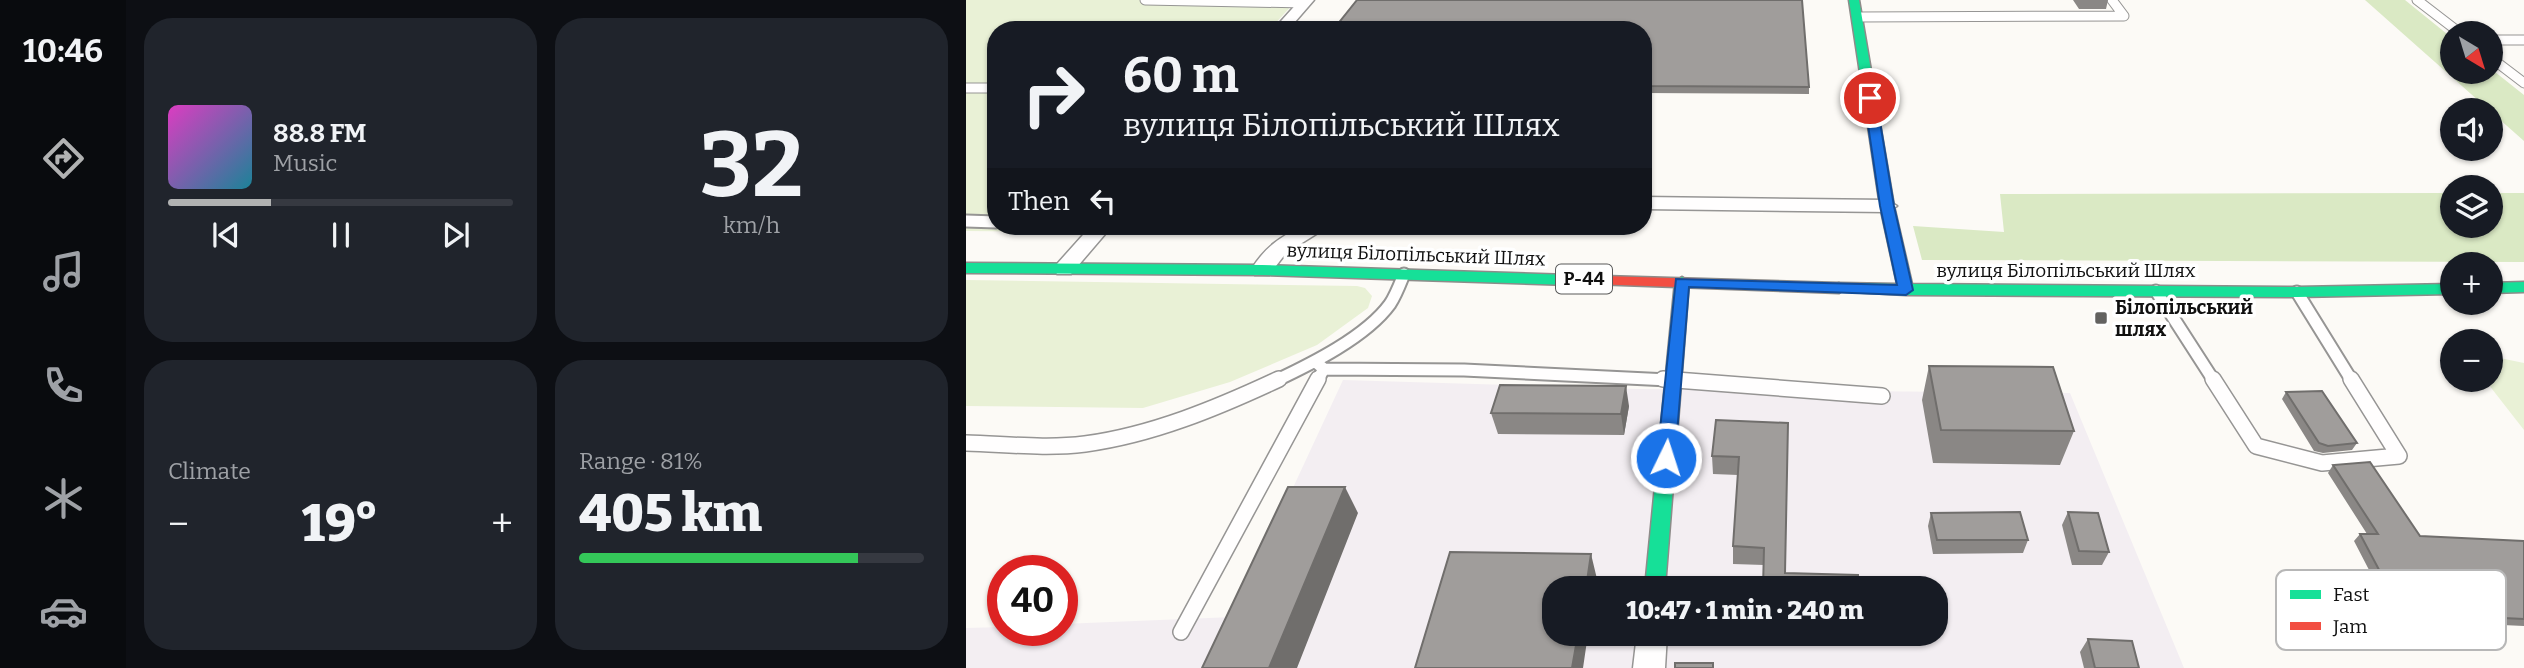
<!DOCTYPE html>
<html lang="en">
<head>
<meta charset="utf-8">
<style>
	body { margin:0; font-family:Bitter,serif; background:#20242c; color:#f1f3f6; height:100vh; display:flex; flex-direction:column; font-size:26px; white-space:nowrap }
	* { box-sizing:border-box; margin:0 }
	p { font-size:23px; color:#9ea1a6 }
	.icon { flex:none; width:38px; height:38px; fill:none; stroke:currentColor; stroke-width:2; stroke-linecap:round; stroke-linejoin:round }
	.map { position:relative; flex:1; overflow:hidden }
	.panel { display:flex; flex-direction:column; gap:18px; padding:18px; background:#0d0f14; width:840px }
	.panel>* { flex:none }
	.top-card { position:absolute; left:21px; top:21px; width:665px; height:214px; border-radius:28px; box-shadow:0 2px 5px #0004; background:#171b24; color:#f1f3f6; overflow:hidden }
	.needle { width:46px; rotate:142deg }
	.fabs { position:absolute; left:1474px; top:21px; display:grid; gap:14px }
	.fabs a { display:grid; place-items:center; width:63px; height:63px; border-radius:50%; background:#171b24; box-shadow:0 2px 5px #0004; font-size:35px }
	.speed { position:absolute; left:21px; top:555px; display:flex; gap:14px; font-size:35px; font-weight:700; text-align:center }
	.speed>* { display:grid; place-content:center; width:91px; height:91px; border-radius:50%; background:#171b24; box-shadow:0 2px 5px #0004; line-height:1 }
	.speed .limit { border:10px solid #d22; background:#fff; color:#111 }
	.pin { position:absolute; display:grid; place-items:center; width:60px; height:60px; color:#fff; margin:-30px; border:4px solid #fff; border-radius:50%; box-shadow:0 2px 7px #0007 }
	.me { position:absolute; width:77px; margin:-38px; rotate:4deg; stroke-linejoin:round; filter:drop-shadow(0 0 5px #0008) }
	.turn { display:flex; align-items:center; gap:24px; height:147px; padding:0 21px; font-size:32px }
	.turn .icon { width:91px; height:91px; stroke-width:2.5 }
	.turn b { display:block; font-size:49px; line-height:60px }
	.then { display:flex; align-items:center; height:66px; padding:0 21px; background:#0003; gap:14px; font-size:26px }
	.big { font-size:52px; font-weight:800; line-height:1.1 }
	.panel .tile { flex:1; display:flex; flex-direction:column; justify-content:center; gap:10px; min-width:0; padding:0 24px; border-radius:28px; background:#20242c }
	.panel .dial { align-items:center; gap:0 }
	.dial b { font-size:91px; line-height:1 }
	.song { display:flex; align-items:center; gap:21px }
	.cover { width:84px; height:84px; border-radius:10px; background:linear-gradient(135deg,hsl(310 70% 55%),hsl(190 70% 35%)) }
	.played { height:7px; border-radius:4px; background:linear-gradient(90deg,#b1b2b2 30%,#363941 30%) }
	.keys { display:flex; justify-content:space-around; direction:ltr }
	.heat { display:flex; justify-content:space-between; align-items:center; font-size:38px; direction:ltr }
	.charge { height:10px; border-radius:5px; background:linear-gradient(90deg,#34c759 81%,#363941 0) }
	.panel .tiles { flex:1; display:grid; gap:18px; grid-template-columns:repeat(2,1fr) }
	.trip { position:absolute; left:576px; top:576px; width:406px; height:70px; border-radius:28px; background:#171b24; box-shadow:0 2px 5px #0004; font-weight:800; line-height:70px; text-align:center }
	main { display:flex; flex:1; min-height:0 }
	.dock { display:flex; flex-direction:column; width:126px; justify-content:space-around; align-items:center; background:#090b0e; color:#9ea1a6 }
	.dock .icon { width:49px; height:49px }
	.dock .selected { color:#b1b2b2 }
	.dock b { font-size:32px; color:#f1f3f6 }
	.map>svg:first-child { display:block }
	.industrial { fill:#f3eef2; fill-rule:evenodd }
	.green { fill:#e9f1d6 }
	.forest { fill:#dae9c4 }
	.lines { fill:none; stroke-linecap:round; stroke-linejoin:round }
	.lane-far2-casing { stroke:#969594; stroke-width:11 }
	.lane-far1-casing { stroke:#969594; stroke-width:15 }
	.lane-casing { stroke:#969594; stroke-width:18 }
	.street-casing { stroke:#969594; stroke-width:3 }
	.fast-casing { stroke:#8d8c8a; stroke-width:3 }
	.jam-casing { stroke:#8d8c8a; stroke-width:3 }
	.lane-far2 { stroke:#fffefe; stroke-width:9 }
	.lane-far1 { stroke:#fffefe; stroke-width:11 }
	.lane { stroke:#fffefe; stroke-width:15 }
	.street { fill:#fffefe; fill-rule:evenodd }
	.fast { fill:#16e098; fill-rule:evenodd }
	.jam { fill:#f24e42; fill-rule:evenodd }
	.wall { fill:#8a8785 }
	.shaded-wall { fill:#706e6c }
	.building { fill:#a09d9b; stroke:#706e6c; stroke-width:2 }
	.route { fill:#1a73e8; stroke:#114b97; stroke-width:2 }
	.poi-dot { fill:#636260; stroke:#fff; stroke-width:2.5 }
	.labels { text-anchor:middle; stroke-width:7; stroke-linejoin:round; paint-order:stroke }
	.shield { fill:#fff; stroke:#585858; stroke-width:2 }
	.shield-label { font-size:18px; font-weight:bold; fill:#101010 }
	.street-label { font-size:19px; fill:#101010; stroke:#fff }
	.poi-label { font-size:19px; font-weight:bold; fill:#101010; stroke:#fff; text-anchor:start }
	.key { fill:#fff; stroke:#b7b7b7; stroke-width:2 }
	.key-label { font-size:19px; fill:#101010 }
</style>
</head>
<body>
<main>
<nav class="dock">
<b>10:46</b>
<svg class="icon selected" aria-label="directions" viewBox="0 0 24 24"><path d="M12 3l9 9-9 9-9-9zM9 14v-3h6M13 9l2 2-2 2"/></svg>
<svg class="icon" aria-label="music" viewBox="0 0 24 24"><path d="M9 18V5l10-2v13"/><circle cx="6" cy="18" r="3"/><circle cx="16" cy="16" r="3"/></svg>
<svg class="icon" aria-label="phone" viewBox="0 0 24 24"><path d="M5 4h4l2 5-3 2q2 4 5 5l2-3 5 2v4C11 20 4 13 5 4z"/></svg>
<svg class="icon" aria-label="climate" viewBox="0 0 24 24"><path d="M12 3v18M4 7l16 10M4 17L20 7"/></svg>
<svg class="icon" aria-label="car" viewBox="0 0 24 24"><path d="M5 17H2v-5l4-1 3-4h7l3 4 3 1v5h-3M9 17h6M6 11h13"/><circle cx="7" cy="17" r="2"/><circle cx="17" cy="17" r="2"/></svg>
</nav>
<section class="panel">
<div class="tiles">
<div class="tile">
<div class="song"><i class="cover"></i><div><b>88.8 FM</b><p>Music</p></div></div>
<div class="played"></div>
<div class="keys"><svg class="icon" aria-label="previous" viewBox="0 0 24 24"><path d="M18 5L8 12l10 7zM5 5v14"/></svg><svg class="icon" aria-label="pause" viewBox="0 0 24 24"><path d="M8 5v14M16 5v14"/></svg><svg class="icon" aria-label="next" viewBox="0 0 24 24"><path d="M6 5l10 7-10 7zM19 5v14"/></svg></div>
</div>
<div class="tile dial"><b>32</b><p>km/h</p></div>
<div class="tile"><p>Climate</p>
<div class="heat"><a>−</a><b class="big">19°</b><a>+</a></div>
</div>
<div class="tile"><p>Range · 81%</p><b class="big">405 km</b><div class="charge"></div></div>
</div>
</section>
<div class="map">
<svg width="1558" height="668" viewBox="0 0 1558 668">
	<rect width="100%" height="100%" fill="#fcfaf6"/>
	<path class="industrial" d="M 377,380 L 671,389 L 1104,393 L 1218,668 L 0,668 L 0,628 L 37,627 L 37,630 L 96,630 L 96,624 L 267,617 ZM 588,588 L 970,588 L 970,634 L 588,634 Z"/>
	<path class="green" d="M 0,0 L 331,0 L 303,30 L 30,30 L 30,226 L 120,226 L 114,232 L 0,231 Z
		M 0,280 L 391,286 L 399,288 L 406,296 L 402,308 L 351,345 L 264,382 L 177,408 L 0,406 Z
		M 1524,356 L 1558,363 L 1558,430 L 1519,380 L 1524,380 Z"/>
	<path class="forest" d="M 1399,0 L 1439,0 L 1486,38 L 1486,72 L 1524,72 L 1524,68 L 1558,95 L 1558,141 Z
		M 1486,193 L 1486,226 L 1524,226 L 1524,193 L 1558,193 L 1558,262 L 956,260 L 947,226 L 1038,232 L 1034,194 Z"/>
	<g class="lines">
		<g class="lane-far2-casing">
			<path id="lane-far2" d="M 179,0 L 339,3
				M 1451,0 L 1494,33
				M 891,17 L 1158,16 L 1146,0
				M 1524,40 L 1558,40
				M 1524,57 L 1558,83
				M 0,88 L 30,88"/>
		</g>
		<g class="lane-far1-casing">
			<path id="lane-far1" d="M 0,221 L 30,222
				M 1190,291 L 1248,381
				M 1331,292 L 1386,381
				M 358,369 L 498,370 L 723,381
				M 309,381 C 345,364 400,337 424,304 C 430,295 434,284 438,274
				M 351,381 L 358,369 L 352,364"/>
		</g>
		<g class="lane-casing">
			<path id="lane" d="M 697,379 L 916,396
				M 1247,379 L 1290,446 L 1356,463 L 1433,456 L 1385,379
				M 0,443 C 39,444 80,449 119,444 C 186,435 251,408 313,379
				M 215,632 L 352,379"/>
		</g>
		<g class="street-casing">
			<path id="street" d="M 334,0 L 348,0 L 322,30 L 307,30 Z
				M 677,197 L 921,200 L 931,206 L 921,212 L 677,209 Z
				M 125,226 L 146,226 L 105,274 L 91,274 L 88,269 L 91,264 Z
				M 337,226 L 363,226 L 320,253 L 303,275 L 289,275 L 285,270 C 298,248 315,236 337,226 Z
				M 671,634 L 701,634 L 699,668 L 667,668 Z"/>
		</g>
		<g class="fast-casing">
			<path id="fast" d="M 883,0 L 893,0 L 928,206 L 946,284 L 1331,287 L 1486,284 L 1486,294 L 1331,297 L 940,295 L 868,291 L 866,288 L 868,285 L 873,283 L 931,284 L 914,206 Z
				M 0,263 L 296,265 L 604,275 L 611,280 L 604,285 L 296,275 L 0,273 Z
				M 716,277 L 723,282 L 699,588 L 679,588 L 709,282 Z
				M 1558,282 L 1558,292 L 1524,293 L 1524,283 Z"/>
		</g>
		<g class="jam-casing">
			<path id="jam" d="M 604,275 L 873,283 L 880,288 L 873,293 L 599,283 L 597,280 Z"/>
		</g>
		<use href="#lane-far2" class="lane-far2"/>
		<use href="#lane-far1" class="lane-far1"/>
		<use href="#lane" class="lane"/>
		<use href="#street" class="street"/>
		<use href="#fast" class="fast"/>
		<use href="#jam" class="jam"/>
	</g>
	<path class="wall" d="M 1107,0 L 1142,0 L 1140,9 L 1113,9 Z
		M 677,30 L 843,87 L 843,94 L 677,93 Z
		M 963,366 L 1108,431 L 1094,465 L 967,463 L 956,400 Z
		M 1320,392 L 1391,443 L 1386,450 L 1357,453 L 1348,451 L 1316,399 Z
		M 663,406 L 658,435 L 532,434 L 525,413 Z
		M 822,423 L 797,588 L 798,565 L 767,564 L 767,546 L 772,475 L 747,474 L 746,456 Z
		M 1367,465 L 1454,536 L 1558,541 L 1558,626 L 1429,620 L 1388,541 L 1394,534 L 1401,534 L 1362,473 Z
		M 1102,512 L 1143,552 L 1136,565 L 1106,565 L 1096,525 Z
		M 965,513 L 1062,540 L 1057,553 L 967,554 L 962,526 Z
		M 1122,639 L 1173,668 L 1118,668 L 1114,652 Z"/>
	<path class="shaded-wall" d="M 660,386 L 663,406 L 658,435 L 655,414 Z
		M 379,487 L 392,513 L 331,668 L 303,668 Z
		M 625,554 L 631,579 L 630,588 L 620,588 Z
		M 612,634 L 622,634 L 617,668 L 606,668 Z"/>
	<path class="building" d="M 391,0 L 836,0 L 843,87 L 677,86 L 677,30 L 367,30 Z
		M 963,366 L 1087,367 L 1108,431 L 975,430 Z
		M 534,385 L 660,386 L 655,414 L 525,413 Z
		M 1356,391 L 1391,443 L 1362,446 L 1353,443 L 1320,392 Z
		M 750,420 L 822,423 L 819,573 L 892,575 L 893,588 L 797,588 L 798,548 L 767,546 L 773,457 L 746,456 Z
		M 1404,462 L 1454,536 L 1558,541 L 1558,619 L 1436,613 L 1394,534 L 1412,534 L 1367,465 Z
		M 322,487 L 379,487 L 303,668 L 236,668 Z
		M 1054,512 L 1062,540 L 971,540 L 965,513 Z
		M 1102,512 L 1132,513 L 1143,552 L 1113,551 Z
		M 484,552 L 625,554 L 620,588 L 588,588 L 588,634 L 612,634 L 606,668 L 449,668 Z
		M 1122,639 L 1166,641 L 1173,668 L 1129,668 Z
		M 709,663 L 747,663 L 747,668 L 709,668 Z"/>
	<path class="route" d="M 904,95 L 910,98 L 928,206 L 947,290 L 940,295 L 723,287 L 709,458 L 706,463 L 700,465 L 693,463 L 691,458 L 710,279 L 931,285 L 914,206 L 898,98 Z"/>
	<rect class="poi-dot" x="1128" y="311" width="14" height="14" rx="3.5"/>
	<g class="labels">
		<rect class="shield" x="590" y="264.5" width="56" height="29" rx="5"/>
		<g class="shield-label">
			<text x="618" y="285">Р-44</text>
		</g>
		<g class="street-label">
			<text transform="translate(450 254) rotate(2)" y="7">вулиця Білопільський Шлях</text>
			<text x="1100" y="277">вулиця Білопільський Шлях</text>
		</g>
		<g class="poi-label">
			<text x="1149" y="314">Білопільський<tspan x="1149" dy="22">шлях</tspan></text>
		</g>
	</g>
	<rect x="1310" y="570" width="230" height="80" rx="10" class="key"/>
	<rect x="1324" y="590" width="31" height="9" fill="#16e098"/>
	<rect x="1324" y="622" width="31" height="8" fill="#f24e42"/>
	<g class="key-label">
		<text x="1367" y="601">Fast</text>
		<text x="1367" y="633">Jam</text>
	</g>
</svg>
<div class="fabs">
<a><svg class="needle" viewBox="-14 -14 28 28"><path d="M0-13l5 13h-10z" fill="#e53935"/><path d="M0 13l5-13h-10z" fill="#9ea1a6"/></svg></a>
<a><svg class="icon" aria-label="sound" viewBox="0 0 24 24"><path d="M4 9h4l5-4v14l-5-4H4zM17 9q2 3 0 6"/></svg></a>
<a><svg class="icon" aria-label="layers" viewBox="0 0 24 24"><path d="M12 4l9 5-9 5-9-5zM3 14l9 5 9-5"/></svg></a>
<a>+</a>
<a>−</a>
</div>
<div class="speed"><div class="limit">40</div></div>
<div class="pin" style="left:904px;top:98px;background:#d93025"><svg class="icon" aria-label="arrive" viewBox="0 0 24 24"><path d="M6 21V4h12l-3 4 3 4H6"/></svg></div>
<svg class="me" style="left:700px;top:458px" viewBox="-20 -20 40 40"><circle r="17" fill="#1a73e8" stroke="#fff" stroke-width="3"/><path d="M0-11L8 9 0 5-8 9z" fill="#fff"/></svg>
<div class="trip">10:47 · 1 min · 240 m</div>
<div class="top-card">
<div class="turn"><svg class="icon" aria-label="right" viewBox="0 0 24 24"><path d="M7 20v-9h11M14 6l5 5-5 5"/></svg><div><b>60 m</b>вулиця Білопільський Шлях</div></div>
<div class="then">Then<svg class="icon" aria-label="left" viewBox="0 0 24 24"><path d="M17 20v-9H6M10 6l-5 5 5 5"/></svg></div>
</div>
</div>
</main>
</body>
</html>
